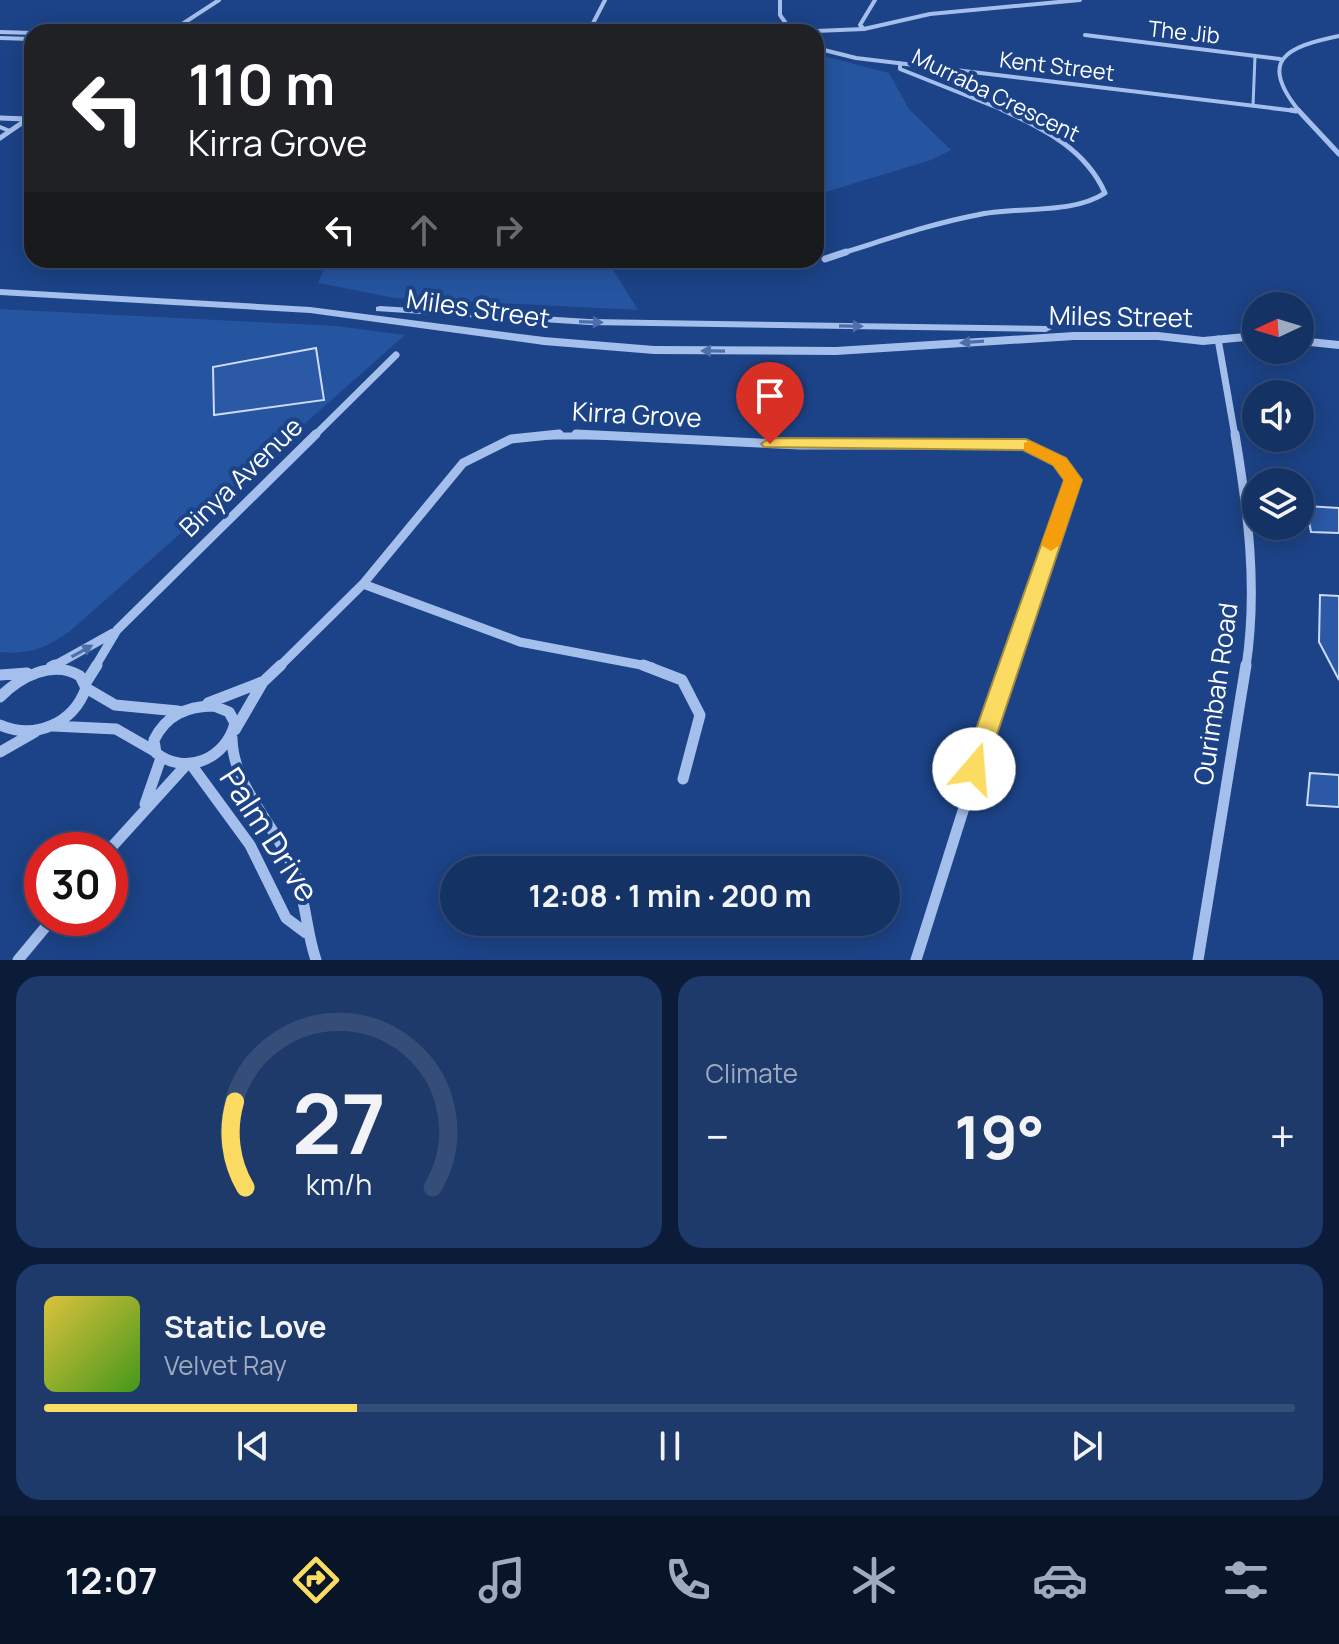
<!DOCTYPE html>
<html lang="en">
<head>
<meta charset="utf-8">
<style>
	body { margin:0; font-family:Manrope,sans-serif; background:#1e3a6b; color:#f1f3f6; height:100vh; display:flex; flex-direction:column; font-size:30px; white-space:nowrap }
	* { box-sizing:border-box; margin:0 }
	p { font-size:26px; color:#9daabf }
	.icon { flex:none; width:44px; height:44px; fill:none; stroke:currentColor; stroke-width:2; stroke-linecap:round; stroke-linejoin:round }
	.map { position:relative; height:960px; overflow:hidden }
	.details { display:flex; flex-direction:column; gap:16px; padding:16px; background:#0c1c38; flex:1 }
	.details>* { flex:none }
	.hud { position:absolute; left:24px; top:24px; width:800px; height:244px; border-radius:24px; box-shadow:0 4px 20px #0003,0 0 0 2px #344d79; background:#202124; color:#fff; overflow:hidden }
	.needle { width:52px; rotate:266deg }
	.buttons { position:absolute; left:1242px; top:292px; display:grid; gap:16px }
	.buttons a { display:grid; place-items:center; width:72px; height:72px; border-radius:50%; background:#153265; box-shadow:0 4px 20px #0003,0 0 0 2px #344d79; font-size:40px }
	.speed { position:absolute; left:24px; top:832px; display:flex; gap:16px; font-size:40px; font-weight:700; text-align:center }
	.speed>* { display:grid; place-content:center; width:104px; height:104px; border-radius:50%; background:#153265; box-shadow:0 4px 20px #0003,0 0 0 2px #344d79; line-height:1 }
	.speed .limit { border:12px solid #d22; background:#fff; color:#111 }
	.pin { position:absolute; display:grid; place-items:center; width:68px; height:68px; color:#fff; margin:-82px -34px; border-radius:50% 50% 50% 0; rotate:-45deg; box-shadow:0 0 8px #0007 }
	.pin .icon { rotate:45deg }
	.me { position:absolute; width:88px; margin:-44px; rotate:18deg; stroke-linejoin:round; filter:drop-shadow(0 0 6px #0008) }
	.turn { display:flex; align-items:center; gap:28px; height:168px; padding:0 32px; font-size:36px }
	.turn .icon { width:104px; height:104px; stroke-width:2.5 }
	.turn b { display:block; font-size:56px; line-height:68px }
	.lanes { display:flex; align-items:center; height:76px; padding:0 32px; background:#0003; justify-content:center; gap:40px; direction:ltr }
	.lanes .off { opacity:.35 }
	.big { font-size:60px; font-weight:700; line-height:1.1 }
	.details .widget { flex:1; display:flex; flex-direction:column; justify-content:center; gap:12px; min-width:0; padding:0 28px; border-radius:24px; background:#1e3a6b }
	.details .dial { align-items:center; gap:0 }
	.dial svg { height:208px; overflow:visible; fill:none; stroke:#344d79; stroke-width:7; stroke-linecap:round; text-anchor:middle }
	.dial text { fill:#f1f3f6; stroke:none }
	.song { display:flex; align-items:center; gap:24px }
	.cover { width:96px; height:96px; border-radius:12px; background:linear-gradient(135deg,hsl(50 70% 55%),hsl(100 70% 35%)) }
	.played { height:8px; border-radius:4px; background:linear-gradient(90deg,#fcdb62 25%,#344d79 25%) }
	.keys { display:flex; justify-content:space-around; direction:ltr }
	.heat { display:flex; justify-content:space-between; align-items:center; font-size:44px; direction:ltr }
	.details .tiles { flex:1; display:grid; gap:16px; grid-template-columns:1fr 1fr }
	.widget:last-child { grid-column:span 2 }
	.trip { position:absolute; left:440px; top:856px; width:460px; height:80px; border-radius:40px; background:#153265; box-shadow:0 4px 20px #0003,0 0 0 2px #344d79; font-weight:700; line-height:80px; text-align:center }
	.tab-bar { display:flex; height:128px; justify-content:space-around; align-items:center; background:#081428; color:#9daabf }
	.tab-bar .icon { width:56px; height:56px }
	.tab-bar .selected { color:#fcdb62 }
	.tab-bar b { font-size:36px; color:#f1f3f6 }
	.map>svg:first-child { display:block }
	.green { fill:#2554a0 }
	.building { fill:#2b59a5; stroke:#cadbf9; stroke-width:2 }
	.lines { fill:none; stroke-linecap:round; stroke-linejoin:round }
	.service-far1 { stroke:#a5bfec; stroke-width:3 }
	.service { stroke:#a5bfec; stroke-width:4 }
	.minor-far4 { stroke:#a5bfec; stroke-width:4 }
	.minor-far3 { stroke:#a5bfec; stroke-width:5 }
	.minor-far2 { stroke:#a5bfec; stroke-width:7 }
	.minor-far1 { stroke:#a5bfec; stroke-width:9 }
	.minor { stroke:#a5bfec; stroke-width:11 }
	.tertiary { fill:#a5bfec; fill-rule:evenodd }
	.oneway { fill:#4c6eaa }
	.route { fill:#fcdb62; stroke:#a48e40; stroke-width:2 }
	.slow { fill:#f59e0b }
	.labels { text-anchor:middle; stroke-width:8; stroke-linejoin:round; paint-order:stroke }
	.far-street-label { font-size:22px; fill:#fff; stroke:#1c4387 }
	.street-label { font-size:26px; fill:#fff; stroke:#1c4387 }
	.near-street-label { font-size:32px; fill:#fff; stroke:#1c4387 }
</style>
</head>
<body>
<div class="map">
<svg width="1339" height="960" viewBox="0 0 1339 960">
	<rect width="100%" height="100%" fill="#1c4387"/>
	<path class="green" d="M 816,54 L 889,73 L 909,109 L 951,150 L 931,160 L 816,195 Z
		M 328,260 L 607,260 L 638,310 L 395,298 L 318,283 Z
		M 0,309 L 337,326 L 405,335 L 69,632 C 46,648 29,655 0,652 Z"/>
	<path class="building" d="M 316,348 L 324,400 L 214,415 L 213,367 Z
		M 1306,506 L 1339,508 L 1339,533 L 1311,532 Z
		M 1320,595 L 1339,596 L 1339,680 L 1319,642 Z
		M 1310,773 L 1339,775 L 1339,807 L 1307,805 Z"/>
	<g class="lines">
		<path class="service-far1" d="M 1253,106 L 1255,56"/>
		<path class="service" d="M 0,127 L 10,131"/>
		<path class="minor-far4" d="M 780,0 L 780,15 L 792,32
			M 864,29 L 860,25 L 875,0
			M 589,31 L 605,0
			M 0,32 L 32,33
			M 170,32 L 219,0
			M 791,32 L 864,29 L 930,14 L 1080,0
			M 1085,35 L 1280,59
			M 0,38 L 31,39
			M 816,48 L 856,58 L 1296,111
			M 900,63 L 900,69 L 1008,112
			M 1300,112 C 1257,60 1286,47 1339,36"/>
		<path class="minor-far3" d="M 1291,110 L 1296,111
			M 1298,110 L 1339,154
			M 0,118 L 27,119
			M 0,138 L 32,116
			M 839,254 C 885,240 930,224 977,215 C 1016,206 1072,215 1105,193 C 1086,150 1045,129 1003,110"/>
		<path class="minor-far2" d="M 825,259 L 846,252
			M 1218,339 L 1235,436
			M 314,436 L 396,355
			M 541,436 L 615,436"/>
		<path class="minor-far1" d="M 576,434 L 800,445 L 1026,445 L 1059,462 L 1073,480 L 1008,667
			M 1235,434 C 1248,512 1258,588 1246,667
			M 363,584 L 520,642 L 652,667
			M 52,667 L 113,633
			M 95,667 L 117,630 L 316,434
			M 279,667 L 363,584 L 463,463 L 511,439 L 559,434"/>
		<path class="minor" d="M 643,665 L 682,680 L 700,715 L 683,779
			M 51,667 L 55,665
			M 0,675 L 27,673
			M 85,684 L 97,665
			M 86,688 L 115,705 L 178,711
			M 0,697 C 20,677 53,659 80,676 L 86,688 C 73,724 35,740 0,725
			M 208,703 L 262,682
			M 214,706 L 229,712 L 235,723 C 226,759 186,776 156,753 L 154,740 C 166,715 187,706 214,706 Z
			M 53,726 L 116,729 L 156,752
			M 235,730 L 263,682 L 281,665
			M 232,738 C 233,788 276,825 294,870 C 306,899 306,931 316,960
			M 0,752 L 35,732
			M 190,763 L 250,845 L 286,918 L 306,933
			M 145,804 L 161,758
			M 109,850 L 187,764
			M 18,960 L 53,918
			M 916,960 L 1009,665
			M 1198,960 L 1246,665"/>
		<path class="tertiary" d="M 0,289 L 310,307 L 544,337 L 654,346 L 836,347 L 1074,332 L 1158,332 L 1203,337 L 1256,332 L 1256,340 L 1203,345 L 1158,340 L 1074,340 L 836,355 L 654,354 L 544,345 L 310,313 L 0,295 Z
			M 380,306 L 589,319 L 1046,326 L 1052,329 L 1046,332 L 589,325 L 376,311 L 376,307 Z
			M 1300,337 L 1339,341 L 1339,349 L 1300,345 Z"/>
	</g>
	<defs><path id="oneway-solid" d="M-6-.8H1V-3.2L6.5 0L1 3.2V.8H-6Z" transform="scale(2)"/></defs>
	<g class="oneway">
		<use href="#oneway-solid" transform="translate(591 322) rotate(2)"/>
		<use href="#oneway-solid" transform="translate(851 326) rotate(1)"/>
		<use href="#oneway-solid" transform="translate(972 342) rotate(176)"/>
		<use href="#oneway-solid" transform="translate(713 351) rotate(-179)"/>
		<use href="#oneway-solid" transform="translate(82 651) rotate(-29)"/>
	</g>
	<path class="route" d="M 770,438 L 1026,439 L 1066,458 L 1082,480 L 983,776 L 965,776 L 962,769 L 1064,480 L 1053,465 L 1023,450 L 764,447 L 761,444 Z"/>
	<path class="slow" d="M 1030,441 L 1066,458 L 1082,480 L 1060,545 L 1051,551 L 1041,545 L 1064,480 L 1053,465 L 1024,450 L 1024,443 Z"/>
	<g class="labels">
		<g class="far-street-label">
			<text transform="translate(1184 32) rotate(6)" y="8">The Jib</text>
			<text transform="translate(1057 66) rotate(7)" y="8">Kent Street</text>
			<text transform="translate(996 95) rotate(26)" y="8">Murraba Crescent</text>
		</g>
		<g class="street-label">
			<text transform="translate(478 309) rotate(8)" y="9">Miles Street</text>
			<text transform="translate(1121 317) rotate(1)" y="9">Miles Street</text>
			<text transform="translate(637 415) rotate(3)" y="9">Kirra Grove</text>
			<text transform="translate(241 477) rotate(-44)" y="9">Binya Avenue</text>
			<text transform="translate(1216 694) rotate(-82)" y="9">Ourimbah Road</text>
		</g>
		<g class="near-street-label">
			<text transform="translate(269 835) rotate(57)" y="11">Palm Drive</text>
		</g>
	</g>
</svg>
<div class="buttons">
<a><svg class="needle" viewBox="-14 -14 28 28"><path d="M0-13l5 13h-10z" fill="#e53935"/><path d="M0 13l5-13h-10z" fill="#9daabf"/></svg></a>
<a><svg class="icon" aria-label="sound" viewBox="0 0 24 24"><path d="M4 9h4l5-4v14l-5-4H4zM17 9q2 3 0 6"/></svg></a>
<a><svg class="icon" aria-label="layers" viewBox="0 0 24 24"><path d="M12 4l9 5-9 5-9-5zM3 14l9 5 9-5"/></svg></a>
</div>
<div class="speed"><div class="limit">30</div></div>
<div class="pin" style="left:770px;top:444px;background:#d93025"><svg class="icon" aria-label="arrive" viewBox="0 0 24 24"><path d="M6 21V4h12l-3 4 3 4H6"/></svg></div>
<svg class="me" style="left:974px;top:769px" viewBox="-20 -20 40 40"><circle r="19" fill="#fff"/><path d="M0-13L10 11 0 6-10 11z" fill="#fcdb62"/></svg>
<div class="trip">12:08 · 1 min · 200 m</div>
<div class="hud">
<div class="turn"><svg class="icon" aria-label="left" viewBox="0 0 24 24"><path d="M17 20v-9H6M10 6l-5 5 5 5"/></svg><div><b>110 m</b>Kirra Grove</div></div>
<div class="lanes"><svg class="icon" aria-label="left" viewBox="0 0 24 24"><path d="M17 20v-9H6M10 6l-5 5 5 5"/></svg><svg class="icon off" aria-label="ahead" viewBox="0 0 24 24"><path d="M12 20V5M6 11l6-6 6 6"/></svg><svg class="icon off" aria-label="right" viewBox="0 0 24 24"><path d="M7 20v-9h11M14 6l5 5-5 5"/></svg></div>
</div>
</div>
<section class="details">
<div class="tiles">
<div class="widget dial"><svg viewBox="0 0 100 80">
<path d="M14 69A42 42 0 1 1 86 69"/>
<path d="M14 69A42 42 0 0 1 10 36" stroke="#fcdb62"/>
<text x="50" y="56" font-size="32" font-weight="700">27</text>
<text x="50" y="72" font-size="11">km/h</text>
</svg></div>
<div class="widget"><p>Climate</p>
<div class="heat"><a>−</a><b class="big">19°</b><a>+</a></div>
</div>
<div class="widget">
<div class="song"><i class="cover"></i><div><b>Static Love</b><p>Velvet Ray</p></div></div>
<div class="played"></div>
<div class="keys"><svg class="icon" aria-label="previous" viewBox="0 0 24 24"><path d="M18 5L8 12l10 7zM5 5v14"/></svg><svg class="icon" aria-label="pause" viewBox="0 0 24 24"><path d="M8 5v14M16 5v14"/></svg><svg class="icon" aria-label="next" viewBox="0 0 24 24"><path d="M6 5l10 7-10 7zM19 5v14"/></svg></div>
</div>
</div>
</section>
<nav class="tab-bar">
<b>12:07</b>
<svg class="icon selected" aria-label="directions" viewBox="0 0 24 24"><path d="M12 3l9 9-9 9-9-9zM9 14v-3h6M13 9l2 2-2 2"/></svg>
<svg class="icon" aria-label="music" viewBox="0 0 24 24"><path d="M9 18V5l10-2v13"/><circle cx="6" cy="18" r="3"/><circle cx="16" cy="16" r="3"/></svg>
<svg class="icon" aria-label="phone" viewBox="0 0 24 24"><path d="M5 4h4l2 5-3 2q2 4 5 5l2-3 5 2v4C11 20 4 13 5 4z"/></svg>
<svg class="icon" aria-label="climate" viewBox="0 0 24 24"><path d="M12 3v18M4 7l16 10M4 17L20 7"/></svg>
<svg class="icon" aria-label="car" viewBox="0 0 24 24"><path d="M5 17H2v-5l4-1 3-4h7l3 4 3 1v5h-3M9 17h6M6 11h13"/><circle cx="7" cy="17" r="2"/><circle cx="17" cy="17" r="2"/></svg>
<svg class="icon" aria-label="filters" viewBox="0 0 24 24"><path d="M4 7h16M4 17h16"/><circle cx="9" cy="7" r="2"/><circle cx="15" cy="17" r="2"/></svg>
</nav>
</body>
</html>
